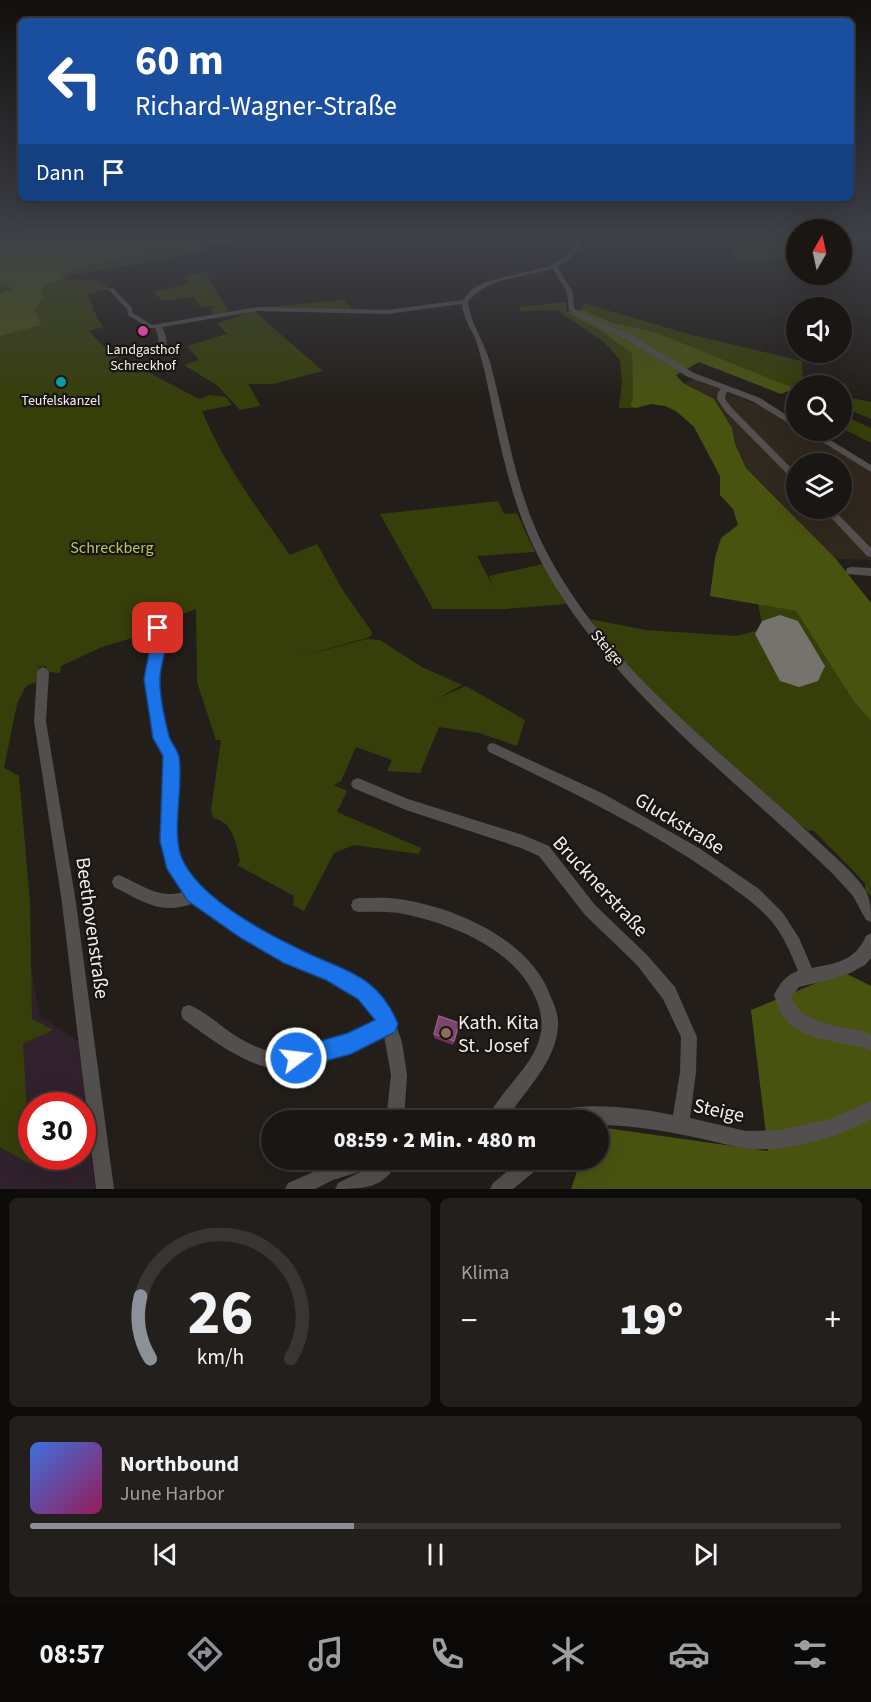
<!DOCTYPE html>
<html lang="de">
<head>
<meta charset="utf-8">
<style>
	body { margin:0; font-family:"Source Sans 3",sans-serif; background:#231f1c; color:#f1f3f6; height:100vh; display:flex; flex-direction:column; font-size:22px; white-space:nowrap }
	* { box-sizing:border-box; margin:0 }
	p { font-size:20px; color:#9f9fa0 }
	.icon { flex:none; width:33px; height:33px; fill:none; stroke:currentColor; stroke-width:2; stroke-linecap:round; stroke-linejoin:round }
	.map { position:relative; height:1189px; overflow:hidden }
	.drawer { display:flex; flex-direction:column; gap:9px; padding:9px; background:#0e0c0a; flex:1 }
	.drawer>* { flex:none }
	.top-card { position:absolute; left:18px; top:18px; width:836px; height:183px; border-radius:9px; box-shadow:0 6px 24px #0002,0 0 0 2px #383533; background:#1a4fa0; color:#fff; overflow:hidden }
	.needle { width:39px; rotate:9deg }
	.fabs { position:absolute; left:786px; top:219px; display:grid; gap:12px }
	.fabs a { display:grid; place-items:center; width:66px; height:66px; border-radius:50%; background:#1a1613; box-shadow:0 6px 24px #0002,0 0 0 2px #383533; font-size:30px }
	.speed { position:absolute; left:18px; top:1092px; display:flex; gap:12px; font-size:30px; font-weight:700; text-align:center }
	.speed>* { display:grid; place-content:center; width:78px; height:78px; border-radius:50%; background:#1a1613; box-shadow:0 6px 24px #0002,0 0 0 2px #383533; line-height:1 }
	.speed .limit { border:9px solid #d22; background:#fff; color:#111 }
	.pin { position:absolute; display:grid; place-items:center; width:51px; height:51px; color:#fff; margin:-26px; border-radius:12px; box-shadow:0 3px 9px #0006 }
	.me { position:absolute; width:66px; margin:-33px; rotate:75deg; stroke-linejoin:round; filter:drop-shadow(0 0 4px #0008) }
	.turn { display:flex; align-items:center; gap:21px; height:126px; padding:0 18px; font-size:27px }
	.turn .icon { width:78px; height:78px; stroke-width:2.5 }
	.turn b { display:block; font-size:42px; line-height:51px }
	.then { display:flex; align-items:center; height:57px; padding:0 18px; background:#0003; gap:12px; font-size:22px }
	.big { font-size:45px; font-weight:800; line-height:1.1 }
	.drawer .widget { flex:1; display:flex; flex-direction:column; justify-content:center; gap:9px; min-width:0; padding:0 21px; border-radius:9px; background:#231f1c }
	.drawer .dial { align-items:center; gap:0 }
	.dial svg { height:156px; overflow:visible; fill:none; stroke:#383533; stroke-width:7; stroke-linecap:round; text-anchor:middle }
	.dial text { fill:#f1f3f6; stroke:none }
	.song { display:flex; align-items:center; gap:18px }
	.cover { width:72px; height:72px; border-radius:9px; background:linear-gradient(135deg,hsl(220 70% 55%),hsl(330 70% 35%)) }
	.played { height:6px; border-radius:3px; background:linear-gradient(90deg,#8c9099 40%,#383533 40%) }
	.keys { display:flex; justify-content:space-around; direction:ltr }
	.heat { display:flex; justify-content:space-between; align-items:center; font-size:33px; direction:ltr }
	.drawer .tiles { flex:1; display:grid; gap:9px; grid-template-columns:1fr 1fr }
	.widget:last-child { grid-column:span 2 }
	.trip { position:absolute; left:261px; top:1110px; width:348px; height:60px; border-radius:30px; background:#1a1613; box-shadow:0 6px 24px #0002,0 0 0 2px #383533; font-weight:800; line-height:60px; text-align:center }
	.dock { display:flex; height:96px; justify-content:space-around; align-items:center; background:#0a0908; color:#9f9fa0 }
	.dock .icon { width:42px; height:42px }
	.dock .active { color:#8c9099 }
	.dock b { font-size:27px; color:#f1f3f6 }
	.map>svg:first-child { display:block }
	.built { fill:#30271e; fill-rule:evenodd }
	.industrial { fill:#30212c; fill-rule:evenodd }
	.green { fill:#363f09 }
	.forest { fill:#495310 }
	.lines { fill:none; stroke-linecap:round; stroke-linejoin:round }
	.runway { fill:#76726e; fill-rule:evenodd }
	.minor { fill:#534f4e; fill-rule:evenodd }
	.wall { fill:#6d305d }
	.building { fill:#7b456c; stroke:#8e6080; stroke-width:1.5 }
	.route { fill:#1a73e8; stroke:#114b97; stroke-width:1.5 }
	.hotel-dot { fill:#d1479c; stroke:#1a1510; stroke-width:2 }
	.culture-dot { fill:#0f9aa8; stroke:#1a1510; stroke-width:2 }
	.education-dot { fill:#8d6e63; stroke:#1a1510; stroke-width:2 }
	.labels { text-anchor:middle; stroke-width:4.5; stroke-linejoin:round; paint-order:stroke }
	.far-poi-label { font-size:14px; fill:#f3f0ed; stroke:#1a1510 }
	.park-label { font-size:16px; fill:#b6ca58; stroke:#1a1510 }
	.street-label { font-size:16px; fill:#f3f0ed; stroke:#1a1510 }
	.near-street-label { font-size:20px; fill:#f3f0ed; stroke:#1a1510 }
	.near-poi-label { font-size:20px; fill:#f3f0ed; stroke:#1a1510; text-anchor:start }
</style>
</head>
<body>
<div class="map">
<svg width="871" height="1189" viewBox="0 0 871 1189">
	<rect width="100%" height="100%" fill="#231e19"/>
	<path class="built" d="M 695,379 L 773,411 L 796,426 L 796,430 L 804,431 L 871,471 L 871,560 L 836,559 L 746,468 L 735,444 L 732,428 L 694,389 L 683,383 ZM 796,464 L 842,464 L 842,508 L 796,508 Z"/>
	<path class="industrial" d="M 11,860 L 40,1016 L 78,1041 L 95,1189 L 0,1189 L 0,864 ZM 32,1106 L 82,1106 L 82,1156 L 32,1156 Z"/>
	<path class="green" d="M 290,237 L 206,244 L 208,251 L 68,276 L 66,279 L 98,281 L 110,289 L 88,294 L 97,318 L 104,327 L 89,331 L 103,346 L 119,356 L 108,364 L 136,373 L 144,370 L 199,399 L 209,395 L 226,397 L 232,405 L 202,411 C 224,464 257,508 290,555 L 317,544 L 342,589 L 372,632 L 371,636 L 367,638 L 297,657 L 367,639 L 380,640 L 422,667 L 462,685 L 438,698 L 466,686 L 525,720 L 517,746 L 479,733 L 439,727 L 420,773 L 387,771 L 392,760 L 356,747 L 341,781 L 334,785 L 347,791 L 337,812 L 421,848 L 419,854 L 354,845 L 334,853 L 304,911 L 293,905 L 294,896 L 237,865 L 240,861 C 236,843 233,822 213,818 L 211,810 L 221,740 L 216,740 L 197,682 L 196,609 L 160,622 L 151,628 L 152,632 L 102,647 L 61,666 L 60,673 L 48,672 L 46,666 L 38,667 L 43,672 L 42,680 L 26,686 L 17,704 L 4,768 L 19,776 L 30,901 L 32,1019 L 53,1030 L 23,1044 L 30,1164 L 0,1147 L 0,276 L 39,291 L 45,284 L 61,279 L 65,272 C 113,256 161,249 211,243 C 238,240 264,237 290,237 Z
		M 726,237 L 767,237 L 796,260 L 736,260 Z
		M 205,272 L 229,312 L 214,315 L 210,309 L 213,309 L 212,306 L 200,307 L 194,297 L 162,301 L 154,292 L 188,284 L 184,276 Z
		M 344,300 L 353,310 L 257,308 Z
		M 566,302 L 566,312 L 601,331 L 632,354 L 633,398 L 630,406 L 636,408 L 619,408 L 622,383 L 620,360 L 605,343 L 557,310 L 521,311 L 518,307 Z
		M 583,303 L 692,335 L 802,361 L 803,385 L 805,385 L 796,386 L 796,389 L 655,332 L 614,323 L 582,310 Z
		M 254,311 L 323,371 L 273,384 L 248,384 L 261,406 L 240,410 L 218,386 L 184,365 L 199,360 L 187,346 L 227,334 L 217,323 C 230,320 241,314 254,311 Z
		M 842,396 L 871,402 L 871,419 L 842,407 Z
		M 842,415 L 871,428 L 871,443 L 842,428 Z
		M 498,501 L 504,514 L 517,513 L 535,552 L 477,556 L 493,586 L 489,576 L 543,564 L 566,604 L 506,609 L 433,609 L 380,514 Z
		M 758,604 L 796,611 L 854,702 L 871,721 L 871,896 L 865,891 L 865,883 L 813,830 L 809,831 L 793,820 L 661,704 L 618,659 L 590,619 L 646,630 L 737,636 L 763,629 Z"/>
	<path class="forest" d="M 0,237 L 283,237 C 209,244 136,249 65,272 L 62,279 L 45,284 L 40,291 L 45,297 L 35,309 L 41,325 L 0,336 L 0,294 L 13,289 L 0,283 Z
		M 582,310 L 614,323 L 655,332 L 796,389 L 796,394 L 788,391 L 781,394 L 699,362 L 676,375 L 683,383 L 714,399 L 732,428 L 735,444 L 746,468 L 836,559 L 871,603 L 871,721 L 854,702 L 796,611 L 710,596 L 715,558 L 721,538 L 738,525 L 733,509 L 720,495 L 720,476 L 694,427 L 676,411 L 665,406 L 651,404 L 636,408 L 630,406 L 633,398 L 632,354 L 601,331 L 566,312 Z
		M 843,972 L 871,986 L 871,1189 L 571,1189 L 581,1160 L 598,1160 L 599,1127 L 768,1151 L 751,1010 Z"/>
	<g class="lines">
		<path class="runway" d="M 780,615 L 798,621 L 825,666 L 818,681 L 799,687 L 780,681 L 755,634 L 762,621 Z"/>
		<path class="minor" d="M 574,237 L 580,237 L 580,248 L 568,261 L 557,267 L 573,292 L 574,308 L 581,314 L 633,336 L 694,373 L 760,398 L 796,421 L 796,426 L 793,426 L 754,402 L 728,392 L 726,393 L 725,399 L 731,407 L 796,473 L 796,481 L 793,480 L 725,411 L 717,399 L 718,392 L 721,389 L 688,377 L 627,340 L 577,316 L 569,310 L 567,292 L 553,269 C 523,278 489,276 468,302 C 470,323 484,341 490,362 C 504,414 512,469 532,520 C 543,548 558,574 575,599 C 629,678 705,740 776,803 C 795,820 814,837 833,855 C 844,865 856,876 864,888 C 871,899 871,909 871,922 L 866,920 L 853,896 L 833,874 C 729,773 591,674 530,539 C 507,487 497,429 485,373 C 482,361 479,349 475,338 C 470,327 463,317 462,304 L 387,314 L 258,311 L 162,327 L 166,336 L 167,350 L 163,352 L 159,350 L 158,336 L 155,328 L 149,328 L 128,315 L 127,309 L 108,289 L 113,288 L 132,308 L 133,313 L 152,325 L 258,307 L 387,310 L 463,300 L 472,289 L 485,282 L 550,266 L 564,258 L 574,248 Z
			M 803,430 L 814,430 L 871,465 L 871,472 Z
			M 822,508 L 832,508 L 871,548 L 871,557 L 867,556 Z
			M 851,567 L 871,568 L 871,576 L 847,574 L 846,571 L 847,568 Z
			M 158,624 L 162,625 L 165,637 L 158,679 L 168,738 L 177,756 L 176,841 L 180,860 L 200,890 L 253,926 L 296,950 L 338,968 L 372,986 L 390,1008 L 402,1042 L 407,1075 L 404,1120 L 386,1120 L 391,1075 L 384,1036 C 350,1051 296,1077 259,1065 C 231,1055 207,1036 183,1019 L 181,1013 L 183,1007 L 189,1005 C 207,1012 222,1028 239,1038 C 250,1044 260,1050 273,1051 C 306,1054 349,1035 378,1021 C 358,985 317,979 283,960 C 252,943 223,923 194,903 C 161,916 142,901 114,887 L 112,882 L 114,877 L 119,875 C 143,885 157,899 184,892 L 168,868 L 162,841 L 165,756 L 156,738 L 146,679 L 154,625 Z
			M 43,667 L 47,669 L 49,672 L 46,721 L 76,903 L 114,1189 L 96,1189 L 62,903 L 34,721 L 37,672 L 39,669 Z
			M 493,743 L 604,794 L 699,848 L 759,889 L 783,913 L 799,938 L 812,968 C 837,963 855,961 866,936 L 871,933 L 871,958 L 865,965 L 850,973 L 828,980 L 799,987 L 791,997 C 804,1028 843,1024 871,1034 L 871,1050 C 843,1040 802,1043 784,1017 C 779,1011 777,1002 774,995 C 779,984 787,974 798,971 C 791,954 784,937 773,923 C 756,903 734,889 713,874 C 642,825 566,789 489,752 L 487,748 L 489,744 Z
			M 358,778 L 408,799 L 523,835 L 549,846 L 595,905 L 647,955 L 675,987 L 697,1037 L 696,1072 L 690,1118 L 746,1131 L 780,1130 L 830,1119 L 871,1101 L 871,1119 C 837,1138 791,1151 752,1149 C 737,1148 722,1143 707,1140 C 671,1132 635,1125 598,1125 L 598,1120 L 544,1120 L 547,1114 C 580,1100 638,1108 673,1115 L 680,1072 L 681,1037 L 663,999 L 637,965 L 585,915 L 539,856 L 521,848 L 406,810 L 353,788 L 351,784 L 353,780 Z
			M 358,898 C 372,898 386,897 399,899 C 454,907 530,939 550,995 C 554,1004 559,1015 558,1026 C 556,1063 524,1091 506,1120 L 487,1120 C 499,1091 530,1070 539,1040 C 543,1028 542,1016 538,1004 C 519,950 455,925 404,914 C 389,911 373,912 358,912 L 353,910 L 351,905 L 353,900 Z
			M 341,1160 L 376,1160 L 374,1165 L 379,1160 L 398,1160 C 386,1189 362,1189 335,1189 L 338,1183 L 362,1171 L 333,1180 L 315,1189 L 285,1189 L 288,1183 Z
			M 521,1160 L 544,1160 L 541,1166 L 513,1189 L 490,1189 L 493,1183 Z"/>
	</g>
	<path class="wall" d="M 459,1028 L 453,1045 L 434,1038 L 434,1034 Z"/>
	<path class="building" d="M 439,1016 L 459,1023 L 454,1041 L 434,1034 Z"/>
	<linearGradient id="sky" x2="0" y2="1"><stop stop-color="#13100e"/><stop offset="0.59" stop-color="#3f4149"/><stop offset="1" stop-color="#3f4149" stop-opacity="0"/></linearGradient>
	<rect width="871" height="403" fill="url(#sky)"/>
	<path class="route" d="M 158,623 L 163,625 C 172,641 160,661 160,678 C 159,693 165,722 169,736 C 171,743 178,750 179,757 C 184,786 170,835 183,861 C 201,898 260,930 297,948 C 341,971 377,972 398,1024 L 395,1032 L 351,1054 L 296,1069 L 289,1066 L 286,1058 L 289,1050 L 348,1033 L 375,1020 L 358,999 L 326,980 L 284,963 L 241,938 L 188,901 L 167,869 L 160,841 L 163,756 L 153,738 L 144,679 L 152,638 L 151,628 Z"/>
	<circle class="hotel-dot" cx="143" cy="331" r="6"/>
	<circle class="culture-dot" cx="61" cy="382" r="6"/>
	<circle class="education-dot" cx="446" cy="1033" r="6"/>
	<g class="labels">
		<g class="far-poi-label">
			<text x="143" y="354">Landgasthof<tspan x="143" dy="16">Schreckhof</tspan></text>
			<text x="61" y="405">Teufelskanzel</text>
		</g>
		<g class="park-label">
			<text x="112" y="553">Schreckberg</text>
		</g>
		<g class="street-label">
			<text transform="translate(608 647) rotate(49)" y="6">Steige</text>
		</g>
		<g class="near-street-label">
			<text transform="translate(680 823) rotate(31)" y="7">Gluckstraße</text>
			<text transform="translate(601 886) rotate(47)" y="7">Brucknerstraße</text>
			<text transform="translate(93 928) rotate(82)" y="7">Beethovenstraße</text>
			<text transform="translate(719 1110) rotate(12)" y="7">Steige</text>
		</g>
		<g class="near-poi-label">
			<text x="458" y="1029">Kath. Kita<tspan x="458" dy="23">St. Josef</tspan></text>
		</g>
	</g>
</svg>
<div class="fabs">
<a><svg class="needle" viewBox="-14 -14 28 28"><path d="M0-13l5 13h-10z" fill="#e53935"/><path d="M0 13l5-13h-10z" fill="#9f9fa0"/></svg></a>
<a><svg class="icon" aria-label="sound" viewBox="0 0 24 24"><path d="M4 9h4l5-4v14l-5-4H4zM17 9q2 3 0 6"/></svg></a>
<a><svg class="icon" aria-label="search" viewBox="0 0 24 24"><circle cx="10" cy="10" r="6"/><path d="M15 15l6 6"/></svg></a>
<a><svg class="icon" aria-label="layers" viewBox="0 0 24 24"><path d="M12 4l9 5-9 5-9-5zM3 14l9 5 9-5"/></svg></a>
</div>
<div class="speed"><div class="limit">30</div></div>
<div class="pin" style="left:158px;top:628px;background:#d93025"><svg class="icon" aria-label="arrive" viewBox="0 0 24 24"><path d="M6 21V4h12l-3 4 3 4H6"/></svg></div>
<svg class="me" style="left:296px;top:1058px" viewBox="-20 -20 40 40"><circle r="17" fill="#1a73e8" stroke="#fff" stroke-width="3"/><path d="M0-11L8 9 0 5-8 9z" fill="#fff"/></svg>
<div class="trip">08:59 · 2 Min. · 480 m</div>
<div class="top-card">
<div class="turn"><svg class="icon" aria-label="left" viewBox="0 0 24 24"><path d="M17 20v-9H6M10 6l-5 5 5 5"/></svg><div><b>60 m</b>Richard-Wagner-Straße</div></div>
<div class="then">Dann<svg class="icon" aria-label="arrive" viewBox="0 0 24 24"><path d="M6 21V4h12l-3 4 3 4H6"/></svg></div>
</div>
</div>
<section class="drawer">
<div class="tiles">
<div class="widget dial"><svg viewBox="0 0 100 80">
<path d="M14 69A42 42 0 1 1 86 69"/>
<path d="M14 69A42 42 0 0 1 9 37" stroke="#8c9099"/>
<text x="50" y="56" font-size="32" font-weight="700">26</text>
<text x="50" y="72" font-size="11">km/h</text>
</svg></div>
<div class="widget"><p>Klima</p>
<div class="heat"><a>−</a><b class="big">19°</b><a>+</a></div>
</div>
<div class="widget">
<div class="song"><i class="cover"></i><div><b>Northbound</b><p>June Harbor</p></div></div>
<div class="played"></div>
<div class="keys"><svg class="icon" aria-label="previous" viewBox="0 0 24 24"><path d="M18 5L8 12l10 7zM5 5v14"/></svg><svg class="icon" aria-label="pause" viewBox="0 0 24 24"><path d="M8 5v14M16 5v14"/></svg><svg class="icon" aria-label="next" viewBox="0 0 24 24"><path d="M6 5l10 7-10 7zM19 5v14"/></svg></div>
</div>
</div>
</section>
<nav class="dock">
<b>08:57</b>
<svg class="icon active" aria-label="directions" viewBox="0 0 24 24"><path d="M12 3l9 9-9 9-9-9zM9 14v-3h6M13 9l2 2-2 2"/></svg>
<svg class="icon" aria-label="music" viewBox="0 0 24 24"><path d="M9 18V5l10-2v13"/><circle cx="6" cy="18" r="3"/><circle cx="16" cy="16" r="3"/></svg>
<svg class="icon" aria-label="phone" viewBox="0 0 24 24"><path d="M5 4h4l2 5-3 2q2 4 5 5l2-3 5 2v4C11 20 4 13 5 4z"/></svg>
<svg class="icon" aria-label="climate" viewBox="0 0 24 24"><path d="M12 3v18M4 7l16 10M4 17L20 7"/></svg>
<svg class="icon" aria-label="car" viewBox="0 0 24 24"><path d="M5 17H2v-5l4-1 3-4h7l3 4 3 1v5h-3M9 17h6M6 11h13"/><circle cx="7" cy="17" r="2"/><circle cx="17" cy="17" r="2"/></svg>
<svg class="icon" aria-label="filters" viewBox="0 0 24 24"><path d="M4 7h16M4 17h16"/><circle cx="9" cy="7" r="2"/><circle cx="15" cy="17" r="2"/></svg>
</nav>
</body>
</html>
